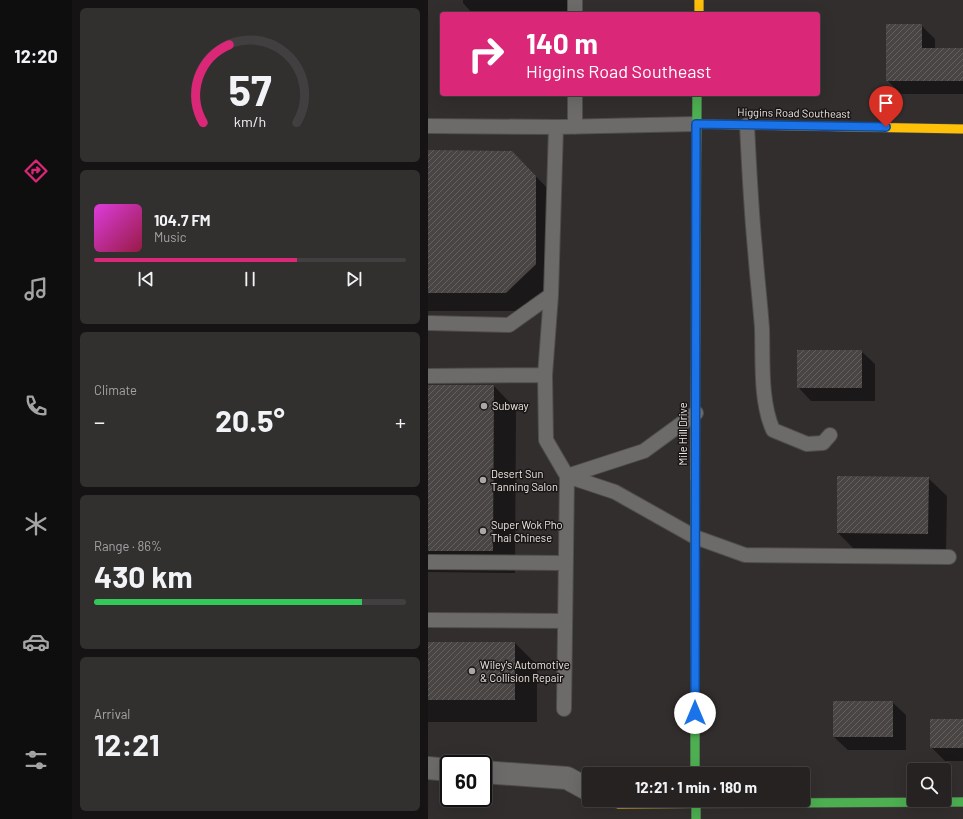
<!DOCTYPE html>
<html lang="en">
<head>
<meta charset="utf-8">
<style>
	body { margin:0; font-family:Barlow,sans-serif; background:#322f2f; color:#f1f3f6; height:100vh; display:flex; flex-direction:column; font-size:15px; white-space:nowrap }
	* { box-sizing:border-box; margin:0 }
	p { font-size:13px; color:#a4a4a5 }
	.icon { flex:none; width:22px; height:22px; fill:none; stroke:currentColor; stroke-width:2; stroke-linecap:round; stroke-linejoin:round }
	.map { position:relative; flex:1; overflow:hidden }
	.details { display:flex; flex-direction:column; gap:8px; padding:8px; background:#151313; width:356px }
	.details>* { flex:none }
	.banner { position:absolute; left:12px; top:12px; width:380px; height:84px; border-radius:4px; box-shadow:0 4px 16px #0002,0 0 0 1px #423f40; background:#db2777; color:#fff; overflow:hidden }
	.buttons { position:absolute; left:479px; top:763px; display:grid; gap:8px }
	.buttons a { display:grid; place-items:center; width:44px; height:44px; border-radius:4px; background:#262222; box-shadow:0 4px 16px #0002,0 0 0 1px #423f40; font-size:20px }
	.speed { position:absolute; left:12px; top:755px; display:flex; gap:8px; font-size:20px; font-weight:700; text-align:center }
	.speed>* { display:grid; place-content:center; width:52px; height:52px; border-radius:50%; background:#262222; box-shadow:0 4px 16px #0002,0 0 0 1px #423f40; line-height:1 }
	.speed .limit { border:2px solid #111; border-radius:6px; background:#fff; color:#111 }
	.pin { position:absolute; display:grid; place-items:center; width:34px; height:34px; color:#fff; margin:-41px -17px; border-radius:50% 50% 50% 0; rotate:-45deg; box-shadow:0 0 4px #0007 }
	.pin .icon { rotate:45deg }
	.me { position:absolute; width:44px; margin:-22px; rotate:0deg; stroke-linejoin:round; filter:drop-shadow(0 0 3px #0008) }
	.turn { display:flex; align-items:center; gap:14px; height:84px; padding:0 20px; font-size:18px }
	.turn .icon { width:52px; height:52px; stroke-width:2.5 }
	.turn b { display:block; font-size:28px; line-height:34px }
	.big { font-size:30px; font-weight:700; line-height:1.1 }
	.details .tile { flex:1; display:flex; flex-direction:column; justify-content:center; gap:6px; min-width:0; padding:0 14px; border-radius:6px; background:#322f2f }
	.details .dial { align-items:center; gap:0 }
	.dial svg { height:104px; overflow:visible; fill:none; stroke:#423f40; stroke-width:7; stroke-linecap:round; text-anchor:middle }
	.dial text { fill:#f1f3f6; stroke:none }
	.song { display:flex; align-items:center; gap:12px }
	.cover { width:48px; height:48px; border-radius:6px; background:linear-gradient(135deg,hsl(300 70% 55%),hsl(340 70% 35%)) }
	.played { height:4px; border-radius:2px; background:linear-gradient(90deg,#db2777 65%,#423f40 65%) }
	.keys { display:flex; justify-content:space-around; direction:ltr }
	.heat { display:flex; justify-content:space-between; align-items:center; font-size:22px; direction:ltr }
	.charge { height:6px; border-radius:3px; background:linear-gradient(90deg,#34c759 86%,#423f40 0) }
	.trip { position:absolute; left:154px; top:767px; width:228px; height:40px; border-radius:4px; background:#262222; box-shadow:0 4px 16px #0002,0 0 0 1px #423f40; font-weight:700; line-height:40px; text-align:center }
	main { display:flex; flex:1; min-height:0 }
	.tab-bar { display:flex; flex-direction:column; width:72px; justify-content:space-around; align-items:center; background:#0f0e0e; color:#a4a4a5 }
	.tab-bar .icon { width:28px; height:28px }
	.tab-bar .active { color:#db2777 }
	.tab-bar b { font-size:18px; color:#f1f3f6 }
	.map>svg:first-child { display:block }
	.shadow { fill:#0007 }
	.building { fill:url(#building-hatch) }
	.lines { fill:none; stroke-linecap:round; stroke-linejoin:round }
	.lane-casing { stroke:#4f4d4b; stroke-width:16 }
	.street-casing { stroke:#4f4d4b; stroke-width:24 }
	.fast-casing { stroke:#4f4d4b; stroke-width:10 }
	.slow-casing { stroke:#4f4d4b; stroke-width:10 }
	.lane { stroke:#6d6b6a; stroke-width:14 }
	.street { stroke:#6d6b6a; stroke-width:22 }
	.fast { stroke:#4caf50; stroke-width:9 }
	.slow { stroke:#ffc107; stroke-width:9 }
	.route-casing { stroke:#114b97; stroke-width:10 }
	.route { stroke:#1a73e8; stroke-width:7 }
	.poi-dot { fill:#aca7a5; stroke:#1a1615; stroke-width:1.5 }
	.labels { text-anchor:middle; stroke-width:3; stroke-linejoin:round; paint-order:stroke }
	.street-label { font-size:11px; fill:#ede8e5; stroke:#1a1615 }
	.poi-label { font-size:11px; fill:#ede8e5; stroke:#1a1615; text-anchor:start }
</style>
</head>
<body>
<main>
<nav class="tab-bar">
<b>12:20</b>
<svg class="icon active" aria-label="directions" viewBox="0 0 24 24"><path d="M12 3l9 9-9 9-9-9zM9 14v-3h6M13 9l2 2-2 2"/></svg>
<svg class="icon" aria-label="music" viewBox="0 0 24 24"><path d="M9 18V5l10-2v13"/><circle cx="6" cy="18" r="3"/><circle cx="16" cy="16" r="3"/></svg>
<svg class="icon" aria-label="phone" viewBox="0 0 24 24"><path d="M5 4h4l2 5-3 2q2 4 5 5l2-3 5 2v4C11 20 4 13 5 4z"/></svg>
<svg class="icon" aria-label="climate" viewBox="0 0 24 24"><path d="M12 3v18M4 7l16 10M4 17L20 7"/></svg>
<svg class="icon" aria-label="car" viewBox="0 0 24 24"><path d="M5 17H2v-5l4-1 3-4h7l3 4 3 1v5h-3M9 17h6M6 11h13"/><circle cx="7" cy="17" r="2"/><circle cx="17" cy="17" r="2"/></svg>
<svg class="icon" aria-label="filters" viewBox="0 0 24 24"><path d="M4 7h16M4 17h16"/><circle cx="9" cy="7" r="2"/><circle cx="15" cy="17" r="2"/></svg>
</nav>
<section class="details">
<div class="tile dial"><svg viewBox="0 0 100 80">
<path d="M14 69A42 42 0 1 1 86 69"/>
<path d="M14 69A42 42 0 0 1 34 9" stroke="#db2777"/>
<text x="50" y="56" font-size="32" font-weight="700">57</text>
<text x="50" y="72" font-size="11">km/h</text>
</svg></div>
<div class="tile">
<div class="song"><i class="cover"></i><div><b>104.7 FM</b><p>Music</p></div></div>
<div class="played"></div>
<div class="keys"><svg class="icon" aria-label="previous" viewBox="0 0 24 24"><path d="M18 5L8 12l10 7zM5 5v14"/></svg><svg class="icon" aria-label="pause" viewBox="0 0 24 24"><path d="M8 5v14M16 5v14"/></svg><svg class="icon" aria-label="next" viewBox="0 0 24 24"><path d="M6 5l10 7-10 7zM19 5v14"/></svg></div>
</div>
<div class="tile"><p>Climate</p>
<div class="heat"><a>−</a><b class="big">20.5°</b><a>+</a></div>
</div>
<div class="tile"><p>Range · 86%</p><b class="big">430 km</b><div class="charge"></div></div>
<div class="tile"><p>Arrival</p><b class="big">12:21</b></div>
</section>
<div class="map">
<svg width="535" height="819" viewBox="0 0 535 819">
	<defs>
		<pattern id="building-hatch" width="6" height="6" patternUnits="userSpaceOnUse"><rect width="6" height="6" fill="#484544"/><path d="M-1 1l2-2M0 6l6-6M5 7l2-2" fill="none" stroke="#63605f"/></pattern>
	</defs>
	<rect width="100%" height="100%" fill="#322e2d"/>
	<path class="shadow" d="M 35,0 L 146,0 L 146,14 L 45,14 L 35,3 Z
		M 493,25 L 507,39 L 507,49 L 535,49 L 535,94 L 473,94 L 459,80 Z
		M 0,151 L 84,152 L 126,195 L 126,283 L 97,311 L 0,311 Z
		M 433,351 L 447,364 L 447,401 L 383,401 L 370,387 Z
		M 0,386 L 66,386 L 88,409 L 87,573 L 0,572 Z
		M 500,478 L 519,496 L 518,552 L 428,551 L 410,533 Z
		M 0,643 L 87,643 L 109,665 L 109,722 L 0,722 Z
		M 464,702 L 478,715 L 478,750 L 420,750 L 406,737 Z
		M 535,720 L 535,761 L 517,761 L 504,748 Z"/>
	<path class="building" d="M 458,24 L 494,24 L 494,48 L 535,48 L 535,81 L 458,81 Z
		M 0,150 L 84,151 L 108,176 L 108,264 L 78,293 L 0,293 Z
		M 369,350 L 434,350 L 434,388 L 369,388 Z
		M 0,385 L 66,385 L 65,551 L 0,551 Z
		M 409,476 L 501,477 L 500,534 L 409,533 Z
		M 0,642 L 87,642 L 87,700 L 0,700 Z
		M 405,701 L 465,701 L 465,737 L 405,737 Z
		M 502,719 L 535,719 L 535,748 L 502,748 Z"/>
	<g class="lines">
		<g class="lane-casing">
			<path id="lane" d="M 147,0 L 147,14
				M 147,94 L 147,127
				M 319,125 C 321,166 323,208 327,249 C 329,276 332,302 334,328 C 335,360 332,401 345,430 L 379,444 L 395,443 L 402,435
				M 0,126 L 128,127 L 268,124
				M 0,323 L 81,325 L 123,295 L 128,127
				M 117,375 L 123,295
				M 0,376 L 117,375 L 118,440 L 139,476 L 136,709
				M 268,413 L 216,451 L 139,476 L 187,492 L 267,537 L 317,555 L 521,557
				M 0,562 L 138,563
				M 0,620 L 137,621"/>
		</g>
		<g class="street-casing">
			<path id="street" d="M 0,768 L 21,770
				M 55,772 L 139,778 L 161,790"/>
		</g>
		<g class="fast-casing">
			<path id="fast" d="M 268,235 L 269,94
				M 267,478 L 267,774
				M 268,800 L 268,819
				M 347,803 L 535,802"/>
		</g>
		<g class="slow-casing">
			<path id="slow" d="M 271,0 L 271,14
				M 268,124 L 535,129
				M 267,478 L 268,235
				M 181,800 L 190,804 L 347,803"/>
		</g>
		<use href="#lane" class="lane"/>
		<use href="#street" class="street"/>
		<use href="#fast" class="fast"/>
		<use href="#slow" class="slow"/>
	</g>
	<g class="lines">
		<g class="route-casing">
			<path id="route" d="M 267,713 L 268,124 L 458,127"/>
		</g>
		<use href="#route" class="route"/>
	</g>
	<g class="poi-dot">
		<circle cx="56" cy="406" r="4"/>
		<circle cx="55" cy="480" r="4"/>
		<circle cx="55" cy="531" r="4"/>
		<circle cx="44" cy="671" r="4"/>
	</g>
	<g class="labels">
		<g class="street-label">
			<text transform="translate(366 113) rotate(1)" y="4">Higgins Road Southeast</text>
			<text transform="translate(255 434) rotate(-90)" y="4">Mile Hill Drive</text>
		</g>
		<g class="poi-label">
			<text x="64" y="410">Subway</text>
			<text x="63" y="478">Desert Sun<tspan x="63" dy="13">Tanning Salon</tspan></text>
			<text x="63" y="529">Super Wok Pho<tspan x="63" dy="13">Thai Chinese</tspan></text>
			<text x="52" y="669">Wiley's Automotive<tspan x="52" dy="13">&amp; Collision Repair</tspan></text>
		</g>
	</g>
</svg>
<div class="buttons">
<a><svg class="icon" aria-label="search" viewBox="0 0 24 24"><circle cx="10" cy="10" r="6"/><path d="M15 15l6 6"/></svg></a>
</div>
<div class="speed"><div class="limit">60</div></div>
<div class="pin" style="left:458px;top:127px;background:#d93025"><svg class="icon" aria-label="arrive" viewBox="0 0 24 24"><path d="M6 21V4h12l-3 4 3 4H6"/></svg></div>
<svg class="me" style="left:267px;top:713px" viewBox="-20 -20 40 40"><circle r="19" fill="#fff"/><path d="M0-13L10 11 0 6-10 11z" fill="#1a73e8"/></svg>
<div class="trip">12:21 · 1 min · 180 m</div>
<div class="banner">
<div class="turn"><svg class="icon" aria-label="right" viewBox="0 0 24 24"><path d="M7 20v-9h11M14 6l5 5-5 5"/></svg><div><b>140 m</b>Higgins Road Southeast</div></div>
</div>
</div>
</main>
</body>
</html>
